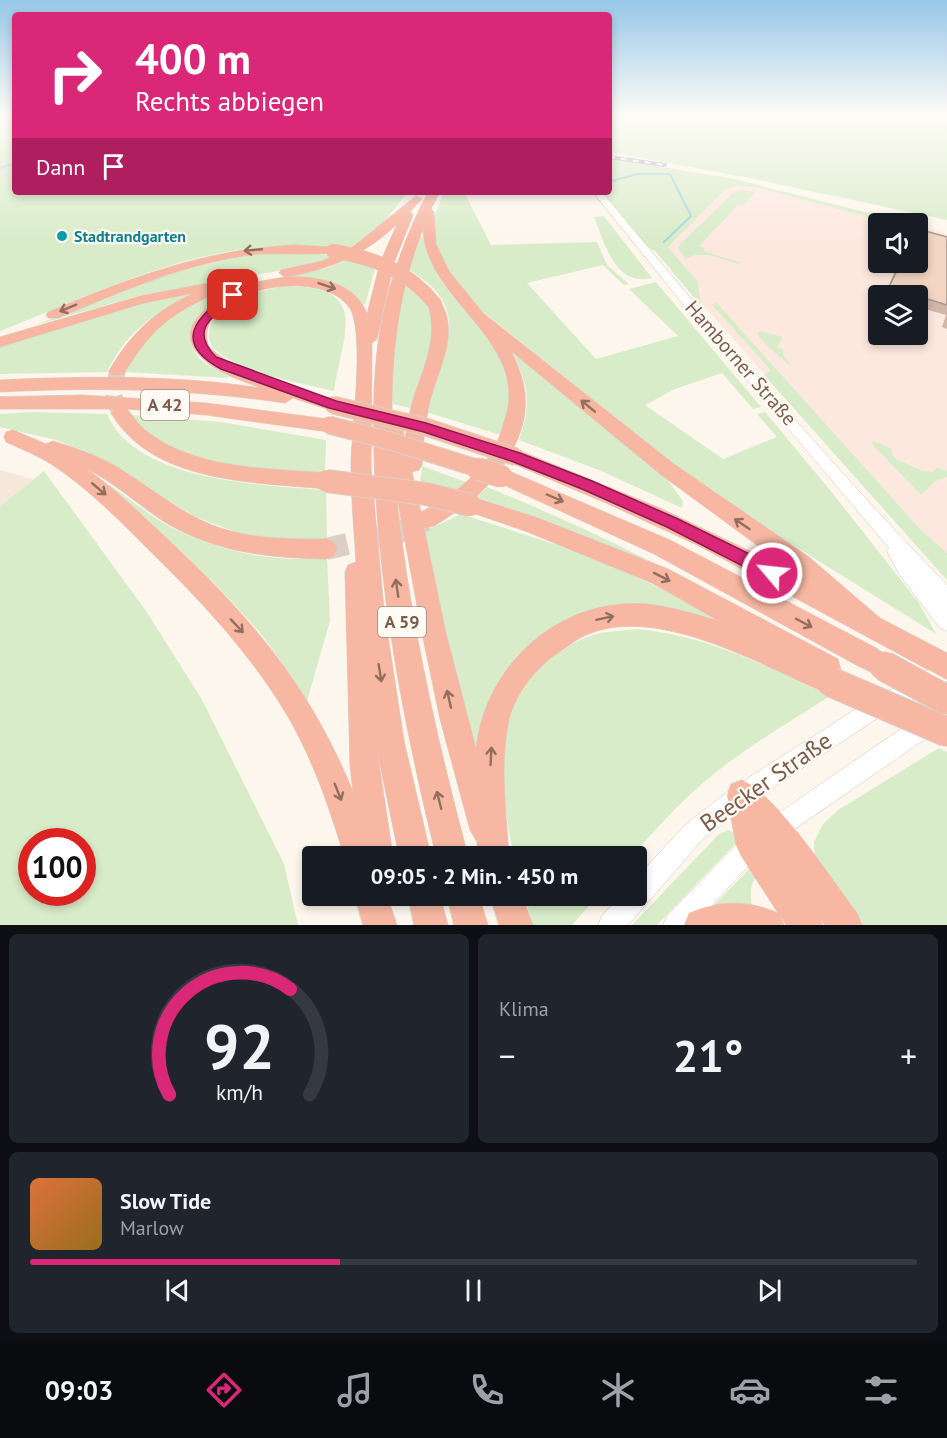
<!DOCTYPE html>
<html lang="de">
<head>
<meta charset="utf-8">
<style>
	body { margin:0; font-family:"PT Sans",sans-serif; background:#20242c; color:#f1f3f6; height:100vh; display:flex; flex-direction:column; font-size:22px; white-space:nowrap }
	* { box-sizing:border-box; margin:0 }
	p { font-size:20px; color:#9ea1a6 }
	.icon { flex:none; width:33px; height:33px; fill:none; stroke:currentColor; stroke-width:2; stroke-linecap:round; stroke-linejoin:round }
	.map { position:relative; height:925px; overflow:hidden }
	.drawer { display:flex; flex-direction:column; gap:9px; padding:9px; background:#0d0f14; flex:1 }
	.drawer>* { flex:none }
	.guide { position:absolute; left:12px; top:12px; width:600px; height:183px; border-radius:6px; box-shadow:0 3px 9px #0003; background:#db2777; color:#fff; overflow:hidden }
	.tools { position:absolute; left:868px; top:213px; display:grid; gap:12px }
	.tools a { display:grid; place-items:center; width:60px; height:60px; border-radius:6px; background:#171b24; box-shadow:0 3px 9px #0003; font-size:30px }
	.speed { position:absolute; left:18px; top:828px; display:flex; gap:12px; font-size:30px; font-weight:700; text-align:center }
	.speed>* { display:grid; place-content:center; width:78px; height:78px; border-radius:50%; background:#171b24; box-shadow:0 3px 9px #0003; line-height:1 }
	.speed .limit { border:9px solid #d22; background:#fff; color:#111 }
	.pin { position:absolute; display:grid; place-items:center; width:51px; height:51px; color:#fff; margin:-26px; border-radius:12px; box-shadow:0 3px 9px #0006 }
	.me { position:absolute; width:66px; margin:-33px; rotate:298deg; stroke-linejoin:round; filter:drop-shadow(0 0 4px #0008) }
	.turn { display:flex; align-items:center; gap:21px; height:126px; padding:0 24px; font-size:27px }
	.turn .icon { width:78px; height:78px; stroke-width:2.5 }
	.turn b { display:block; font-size:42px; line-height:51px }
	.then { display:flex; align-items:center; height:57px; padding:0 24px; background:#0003; gap:12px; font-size:22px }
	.big { font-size:45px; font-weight:700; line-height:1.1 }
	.drawer .widget { flex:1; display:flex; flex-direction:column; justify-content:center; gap:9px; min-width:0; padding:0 21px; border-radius:9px; background:#20242c }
	.drawer .dial { align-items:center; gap:0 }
	.dial svg { height:156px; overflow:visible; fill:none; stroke:#363941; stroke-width:7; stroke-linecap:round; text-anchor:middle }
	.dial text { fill:#f1f3f6; stroke:none }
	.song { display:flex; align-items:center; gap:18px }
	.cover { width:72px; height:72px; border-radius:9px; background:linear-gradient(135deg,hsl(20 70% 55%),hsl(40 70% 35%)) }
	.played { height:6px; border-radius:3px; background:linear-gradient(90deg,#db2777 35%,#363941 35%) }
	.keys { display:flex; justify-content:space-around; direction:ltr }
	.heat { display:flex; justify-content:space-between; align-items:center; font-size:33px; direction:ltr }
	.drawer .tiles { flex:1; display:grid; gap:9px; grid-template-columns:1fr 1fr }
	.widget:last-child { grid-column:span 2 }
	.trip { position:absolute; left:302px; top:846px; width:345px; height:60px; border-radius:6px; background:#171b24; box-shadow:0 3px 9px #0003; font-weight:700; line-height:60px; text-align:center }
	.tab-bar { display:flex; height:96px; justify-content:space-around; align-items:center; background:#090b0e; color:#9ea1a6 }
	.tab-bar .icon { width:42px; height:42px }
	.tab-bar .selected { color:#db2777 }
	.tab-bar b { font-size:27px; color:#f1f3f6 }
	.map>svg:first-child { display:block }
	.residential { fill:#f5e8da }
	.commercial { fill:#fde8e0; fill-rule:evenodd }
	.green { fill:#d8ecc9; fill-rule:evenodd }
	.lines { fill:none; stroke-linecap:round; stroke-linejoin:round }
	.stream { stroke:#a5d3da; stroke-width:2 }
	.highway-tunnel-far1 { stroke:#dcd0c4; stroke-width:17; stroke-dasharray:17 8; stroke-linecap:butt }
	.highway-tunnel { stroke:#dcd0c4; stroke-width:22; stroke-dasharray:22 11; stroke-linecap:butt }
	.secondary-casing { stroke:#d6c0b0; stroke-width:1 }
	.highway-casing { stroke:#dad1cd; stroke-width:1 }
	.secondary { fill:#fff; fill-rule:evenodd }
	.highway { fill:#f7b7a3; fill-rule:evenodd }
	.rail-casing { stroke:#b9a8c9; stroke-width:4 }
	.rail { stroke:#fffaf3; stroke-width:2; stroke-dasharray:6; stroke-linecap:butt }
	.highway-bridge-far3-casing { stroke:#dad1cd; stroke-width:14; stroke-linecap:butt }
	.highway-bridge-far2-casing { stroke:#dad1cd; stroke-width:19; stroke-linecap:butt }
	.highway-bridge-far1-casing { stroke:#dad1cd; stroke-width:24; stroke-linecap:butt }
	.highway-bridge-casing { stroke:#dad1cd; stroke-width:31; stroke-linecap:butt }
	.highway-bridge-far3 { stroke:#f7b7a3; stroke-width:14 }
	.highway-bridge-far2 { stroke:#f7b7a3; stroke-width:17 }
	.highway-bridge-far1 { stroke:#f7b7a3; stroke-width:22 }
	.highway-bridge { stroke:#f7b7a3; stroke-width:29 }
	.wall { fill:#d1b7a8 }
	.building { fill:#f3d5c3; stroke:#aa9588; stroke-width:1.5 }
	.oneway { stroke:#936e5e }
	.route { fill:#db2777; stroke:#8e194d; stroke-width:1.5 }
	.culture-dot { fill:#0f9aa8; stroke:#fffaf3; stroke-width:2 }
	.labels { text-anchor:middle; stroke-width:4.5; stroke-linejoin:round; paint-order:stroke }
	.far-culture-label { font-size:16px; font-weight:bold; fill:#0d838f; stroke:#fffaf3; text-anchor:start }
	.shield { fill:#fffaf3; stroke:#a28b7f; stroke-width:1.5 }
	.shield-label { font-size:18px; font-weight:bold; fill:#7a5c4d }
	.street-label { font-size:20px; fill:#7a5c4d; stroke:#fffaf3 }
	.near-street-label { font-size:24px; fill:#7a5c4d; stroke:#fffaf3 }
</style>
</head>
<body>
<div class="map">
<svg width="947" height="925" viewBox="0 0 947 925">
	<rect width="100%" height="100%" fill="#fdf6ec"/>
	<path class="residential" d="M 0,470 L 33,479 L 0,506 Z"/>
	<path class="commercial" d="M 735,179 L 907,223 L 879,224 L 879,262 L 918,262 L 918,226 L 947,234 L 947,580 L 656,252 ZM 879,296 L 918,296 L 918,334 L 879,334 Z"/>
	<path class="green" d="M 609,115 L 947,115 L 947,220 L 744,177 L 609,152 Z
		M 15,118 L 15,192 L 408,192 L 375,233 L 352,250 C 218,230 120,284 0,331 L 0,120 Z
		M 609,158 L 735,179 L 907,223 L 892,223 L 754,187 L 738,186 L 726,189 L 668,247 L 698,282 L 701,306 L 656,252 L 644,245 L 601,192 L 609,192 Z
		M 741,190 L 756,192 L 743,206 L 738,205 L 699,246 L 705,248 L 703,251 L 738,262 L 742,261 L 738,264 L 709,255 L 695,255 L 686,259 L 678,249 L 680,244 L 733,193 Z
		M 444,192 L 467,192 L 466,196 L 491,245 L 597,242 L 607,265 L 629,284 L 624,285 L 603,265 L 527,283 L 596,359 L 678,336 L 629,289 L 656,282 L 761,407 L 753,409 L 722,373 L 675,389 L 645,405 L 723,459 L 777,437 L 757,414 L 765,412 L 834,495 L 919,603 L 936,634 L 711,494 L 478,308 L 438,260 L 432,222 Z
		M 604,216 L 652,278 C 615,287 605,244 594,217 Z
		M 420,236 L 423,237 C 435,296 505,328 511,386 C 513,401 506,421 504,436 L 426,412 C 439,356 479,310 409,270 Z
		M 267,253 L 309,253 L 340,256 L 301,267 L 137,296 L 36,325 C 111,294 185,263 267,253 Z
		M 352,258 L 376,265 L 365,305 L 299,278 L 277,278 L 324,269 Z
		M 405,280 L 430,304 L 437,331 L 414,409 L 393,404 L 390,393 L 395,327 Z
		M 258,282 C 229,291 167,321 200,359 C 208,368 224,371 230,378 L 123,372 L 156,325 L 211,293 Z
		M 287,286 C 372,287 342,333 334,391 C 294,381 243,375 212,347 C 195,305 258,290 287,286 Z
		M 201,290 C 158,311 128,328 107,372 L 0,374 L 0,345 L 140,303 Z
		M 716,302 L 920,529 L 947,553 L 947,580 L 764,375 L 770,371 L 768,367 L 712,305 Z
		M 760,331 L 783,337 L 777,347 L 783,349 L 783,355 L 792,366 C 785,362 762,342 757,334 Z
		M 510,349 L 662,472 L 683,501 L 682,508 L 599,470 L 519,440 C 532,403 529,383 510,349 Z
		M 34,412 L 107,414 C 135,482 264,485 326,490 L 327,539 L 275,541 L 238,533 L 196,517 L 88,453 L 56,440 L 0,427 L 0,414 Z
		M 131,415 L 221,422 L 326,440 L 325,474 C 266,467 167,471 131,415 Z
		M 873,441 L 892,449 L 892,455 L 896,459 L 923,471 L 933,472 L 937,467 L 946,471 L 947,468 L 947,477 L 936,481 L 921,495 L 872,444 Z
		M 422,466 L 468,483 L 455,494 L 420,486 Z
		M 44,471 L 146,611 L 201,698 L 284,864 L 298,925 L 0,925 L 0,506 ZM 32,842 L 82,842 L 82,892 L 32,892 Z
		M 110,485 C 133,501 157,522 183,533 C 230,554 277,562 327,558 L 330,621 L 307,701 C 290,676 274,649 254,626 C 209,576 160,529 108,486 Z
		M 487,487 C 562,517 633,552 704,588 L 475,499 Z
		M 461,514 L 579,552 L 654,585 L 757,638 L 579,615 L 544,633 L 517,656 L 496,687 L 476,762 L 431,567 L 425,531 Z
		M 636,629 C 706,635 767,666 830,696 C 787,724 742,749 703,783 C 677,805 654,831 632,856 L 514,856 C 509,832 504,808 503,783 C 501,760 505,728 514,706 C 525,676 561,646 590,636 C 605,631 620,631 636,629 Z
		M 939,748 L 947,752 L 947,925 L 857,925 L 815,859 L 814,842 L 823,824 L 838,810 Z
		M 729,830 L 734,833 L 737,842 L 657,925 L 632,925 L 719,834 Z
		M 752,866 L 758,875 C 748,885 751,897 752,910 L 715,909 L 715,904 Z
		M 524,896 L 598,896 L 572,925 L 533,925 Z"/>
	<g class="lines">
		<path class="stream" d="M 0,168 L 15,163
			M 612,181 L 637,174 L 670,174 L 691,216 L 664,242"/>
		<path class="highway-tunnel-far1" d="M 117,371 L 114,397 L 120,413"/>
		<path class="highway-tunnel" d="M 326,549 L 400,532 L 426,520"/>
		<g class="secondary-casing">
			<path id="secondary" d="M 593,192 L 602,192 C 713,326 826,460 947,585 L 947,631 L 940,628 L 899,574 L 887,551 L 889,548 L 683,304 Z
				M 947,660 L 947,681 L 873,721 L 750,803 L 703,839 L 628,925 L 598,925 L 602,916 L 620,896 L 636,896 L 636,878 L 687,823 L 734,787 L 859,707 Z
				M 947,705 L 947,727 L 918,744 L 760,853 L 694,925 L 663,925 L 667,916 L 744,837 L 902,728 Z"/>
		</g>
		<g class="highway-casing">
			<path id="highway" d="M 428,192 L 440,192 L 431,209 L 434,212 L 436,244 L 449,271 L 483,313 L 674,464 L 809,557 L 880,618 L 947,653 L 947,680 L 699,546 L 606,503 L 509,462 L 508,459 L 502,468 L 670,540 L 878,649 L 882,658 L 878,667 L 869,671 L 860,667 L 654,554 L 493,480 L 475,498 L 538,518 L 668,569 L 838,659 L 844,682 L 840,691 L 831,695 C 763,667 651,598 578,639 C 570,644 563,650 555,655 C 533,671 513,697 508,725 C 500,768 506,812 509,856 L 477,856 L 477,842 L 470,830 L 440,719 L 422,633 L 396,492 C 409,616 436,736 468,856 L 436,856 C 404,726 378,591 374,456 C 373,413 373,368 381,325 C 390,278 406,234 428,192 ZM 423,229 C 425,297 520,336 508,407 C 507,414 504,421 502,429 C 490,468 456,494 421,512 L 412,472 L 419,470 L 422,465 C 423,445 425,424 429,405 C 437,371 461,334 440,301 L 430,301 L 428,304 C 438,338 425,364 414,396 C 410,410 407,424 405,439 L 401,424 L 392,423 C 391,356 398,292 423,229 ZM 511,351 L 660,474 L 795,573 L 660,508 L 523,452 L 512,451 C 531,415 529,386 511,351 ZM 461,509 L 525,531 L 652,583 L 719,621 C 695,614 672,607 647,604 C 560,597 485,664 476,749 L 446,633 L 424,528 L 434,526 Z
				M 416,196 L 422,199 L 410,212 L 413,215 L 394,263 L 377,339 L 372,343 L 371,468 L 384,610 L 404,741 L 431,856 L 399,856 L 377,750 L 393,856 L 344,856 C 330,810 315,765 291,722 C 255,659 204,604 153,554 C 121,522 89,489 51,464 C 37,455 21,449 6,442 L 4,437 L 6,432 L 13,430 L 46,444 L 53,441 C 75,448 97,455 117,467 C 149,486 177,511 212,525 C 247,539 288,539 326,539 L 334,542 L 337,549 L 334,556 L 326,559 C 268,558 213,552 163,521 C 137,504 115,483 87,469 C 118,491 145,518 173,544 C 253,620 311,688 353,792 L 350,766 L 345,572 L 348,565 L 356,562 C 354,530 351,498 351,466 C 351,434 366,330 349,307 C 315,262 188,295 209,347 C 243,378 297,387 339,401 L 342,405 L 339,409 L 333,411 L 293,398 L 285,403 C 190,389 96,387 0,392 L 0,380 C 87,376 175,375 261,388 C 240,380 214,372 199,355 C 168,321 228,292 253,283 L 210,290 L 212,293 L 210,296 C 165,317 149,333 123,375 L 111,375 L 109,371 C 130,334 156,310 194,293 L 144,303 L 0,347 L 0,337 L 140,296 L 251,275 L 256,276 L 258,279 L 256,282 L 285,277 L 279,273 L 281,270 L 322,261 L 354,246 ZM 397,224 L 380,263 L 367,314 C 356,282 317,276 287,277 C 330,269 365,255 397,224 Z
				M 295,245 L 333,247 L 340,251 C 334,256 273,253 259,254 C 188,262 123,291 58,318 L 48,318 L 46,315 L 48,312 C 130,278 205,249 295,245 Z
				M 83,395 L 206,403 L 335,420 L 338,425 L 335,430 L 329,432 L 206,415 L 127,409 C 133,416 138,424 145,430 C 195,470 267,468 327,473 L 334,475 L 337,481 L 334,487 L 327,489 C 255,482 153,484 111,413 L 114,409 L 0,409 L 0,397 Z
				M 742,780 C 777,795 832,880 857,913 L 862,925 L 825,925 L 820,919 L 823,925 L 786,925 L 780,915 L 784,925 L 684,925 L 689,913 C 720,900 748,900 778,913 L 741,856 L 736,845 L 727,795 L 731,784 Z
				M 355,896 L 387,896 L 397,925 L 363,925 Z
				M 408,896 L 440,896 L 448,925 L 414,925 Z
				M 447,896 L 479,896 L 488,925 L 454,925 Z
				M 490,896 L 522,896 L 533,925 L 499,925 Z"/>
		</g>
		<use href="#secondary" class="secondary"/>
		<use href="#highway" class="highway"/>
		<g class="rail-casing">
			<path id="rail" d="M 0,118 L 15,115
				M 609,157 L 665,165"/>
		</g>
		<use href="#rail" class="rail"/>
		<g class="highway-bridge-far3-casing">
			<path id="highway-bridge-far3" d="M 333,251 C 374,258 408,270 435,304"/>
		</g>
		<g class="highway-bridge-far2-casing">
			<path id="highway-bridge-far2" d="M 333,405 L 426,427 L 516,457
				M 329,425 L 387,440 L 483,470"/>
		</g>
		<g class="highway-bridge-far1-casing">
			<path id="highway-bridge-far1" d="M 478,469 L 501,476
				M 327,481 L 426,494 L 470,505
				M 869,658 L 887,668"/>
		</g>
		<g class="highway-bridge-casing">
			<path id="highway-bridge" d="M 884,666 L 947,700
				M 831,682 L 947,732"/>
		</g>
		<use href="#highway-bridge-far3" class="highway-bridge-far3"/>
		<use href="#highway-bridge-far2" class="highway-bridge-far2"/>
		<use href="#highway-bridge-far1" class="highway-bridge-far1"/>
		<use href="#highway-bridge" class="highway-bridge"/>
	</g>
	<path class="wall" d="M 879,233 L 879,255 L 868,252 Z
		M 947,237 L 947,329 L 942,327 L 946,315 L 918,307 L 918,296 L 884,296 L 899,262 L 918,262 Z"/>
	<path class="building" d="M 886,221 L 897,224 L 885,224 Z
		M 918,229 L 947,237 L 947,305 L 889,287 L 901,262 L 918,262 Z
		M 879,233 L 879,246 L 873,244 Z"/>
	<defs><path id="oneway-shaft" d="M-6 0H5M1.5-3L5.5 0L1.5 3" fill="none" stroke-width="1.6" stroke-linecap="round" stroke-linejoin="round" transform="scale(1.5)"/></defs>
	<g class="oneway">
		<use href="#oneway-shaft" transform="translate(253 250) rotate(175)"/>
		<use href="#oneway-shaft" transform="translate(327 286) rotate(19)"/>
		<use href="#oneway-shaft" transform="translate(68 308) rotate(158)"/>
		<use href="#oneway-shaft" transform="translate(588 406) rotate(-141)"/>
		<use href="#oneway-shaft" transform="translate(99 489) rotate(40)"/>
		<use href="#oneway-shaft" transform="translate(555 498) rotate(23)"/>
		<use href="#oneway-shaft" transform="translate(742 524) rotate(-146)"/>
		<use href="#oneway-shaft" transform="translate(662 577) rotate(27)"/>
		<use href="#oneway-shaft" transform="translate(397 588) rotate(-98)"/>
		<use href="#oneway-shaft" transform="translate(605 618) rotate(-12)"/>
		<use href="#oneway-shaft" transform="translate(804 623) rotate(28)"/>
		<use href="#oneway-shaft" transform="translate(237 626) rotate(47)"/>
		<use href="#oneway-shaft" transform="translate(380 673) rotate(81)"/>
		<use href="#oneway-shaft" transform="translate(449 699) rotate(-103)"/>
		<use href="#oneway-shaft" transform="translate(491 756) rotate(-87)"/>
		<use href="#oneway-shaft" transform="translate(338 792) rotate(68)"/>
		<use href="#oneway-shaft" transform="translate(439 800) rotate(-104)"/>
	</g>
	<linearGradient id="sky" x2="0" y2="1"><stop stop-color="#97c7e8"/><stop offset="0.47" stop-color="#fefbf6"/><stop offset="1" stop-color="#fefbf6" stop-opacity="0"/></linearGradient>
	<rect width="947" height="244" fill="url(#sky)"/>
	<path class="route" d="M 229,293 L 238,295 C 219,315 186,326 216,357 L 336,401 L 426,423 L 520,453 L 592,481 L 678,519 L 778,568 L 780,573 L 778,578 L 772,580 L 766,578 L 667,527 L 582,489 L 511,461 L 424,432 L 329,408 L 221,369 C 171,342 197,317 229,293 Z"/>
	<circle class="culture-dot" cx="62" cy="236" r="6"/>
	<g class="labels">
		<g class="far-culture-label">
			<text x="74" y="242">Stadtrandgarten</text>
		</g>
		<g class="shield">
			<rect x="141" y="390" width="48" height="30" rx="4.5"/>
			<rect x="378" y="607" width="48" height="30" rx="4.5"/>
		</g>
		<g class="shield-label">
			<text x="165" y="411">A 42</text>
			<text x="402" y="628">A 59</text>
		</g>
		<g class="street-label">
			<text transform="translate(741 363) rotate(49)" y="7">Hamborner Straße</text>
		</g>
		<g class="near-street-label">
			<text transform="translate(766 782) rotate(-35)" y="8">Beecker Straße</text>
		</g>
	</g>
</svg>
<div class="tools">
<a><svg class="icon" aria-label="sound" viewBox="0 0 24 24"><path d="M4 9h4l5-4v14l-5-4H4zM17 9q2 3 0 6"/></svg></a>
<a><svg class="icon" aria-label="layers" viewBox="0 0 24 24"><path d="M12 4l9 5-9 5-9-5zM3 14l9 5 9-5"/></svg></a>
</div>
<div class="speed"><div class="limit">100</div></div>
<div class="pin" style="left:233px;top:295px;background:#d93025"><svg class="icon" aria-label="arrive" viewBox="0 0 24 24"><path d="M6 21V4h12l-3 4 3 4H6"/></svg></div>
<svg class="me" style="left:772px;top:573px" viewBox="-20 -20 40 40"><circle r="17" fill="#db2777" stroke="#fff" stroke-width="3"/><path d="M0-11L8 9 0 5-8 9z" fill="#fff"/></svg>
<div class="trip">09:05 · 2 Min. · 450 m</div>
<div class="guide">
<div class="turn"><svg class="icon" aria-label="right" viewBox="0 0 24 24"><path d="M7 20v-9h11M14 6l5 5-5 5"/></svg><div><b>400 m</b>Rechts abbiegen</div></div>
<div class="then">Dann<svg class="icon" aria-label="arrive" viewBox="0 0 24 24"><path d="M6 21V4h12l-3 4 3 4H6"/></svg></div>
</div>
</div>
<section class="drawer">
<div class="tiles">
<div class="widget dial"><svg viewBox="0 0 100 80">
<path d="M14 69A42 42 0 1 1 86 69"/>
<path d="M14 69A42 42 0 0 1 76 15" stroke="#db2777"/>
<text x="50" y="56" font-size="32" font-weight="700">92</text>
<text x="50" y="72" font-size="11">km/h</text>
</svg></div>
<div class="widget"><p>Klima</p>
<div class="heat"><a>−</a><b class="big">21°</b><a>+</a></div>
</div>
<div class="widget">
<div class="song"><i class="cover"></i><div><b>Slow Tide</b><p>Marlow</p></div></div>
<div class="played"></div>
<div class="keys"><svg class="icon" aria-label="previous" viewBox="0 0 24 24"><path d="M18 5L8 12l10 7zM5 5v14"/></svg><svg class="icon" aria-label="pause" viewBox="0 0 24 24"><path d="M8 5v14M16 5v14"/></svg><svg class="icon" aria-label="next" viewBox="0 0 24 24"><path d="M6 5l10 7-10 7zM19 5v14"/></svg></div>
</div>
</div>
</section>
<nav class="tab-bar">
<b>09:03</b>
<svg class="icon selected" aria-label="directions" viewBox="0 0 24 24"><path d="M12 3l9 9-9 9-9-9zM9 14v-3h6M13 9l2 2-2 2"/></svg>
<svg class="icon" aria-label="music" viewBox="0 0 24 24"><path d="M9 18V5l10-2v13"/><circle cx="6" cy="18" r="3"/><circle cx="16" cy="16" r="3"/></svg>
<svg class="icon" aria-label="phone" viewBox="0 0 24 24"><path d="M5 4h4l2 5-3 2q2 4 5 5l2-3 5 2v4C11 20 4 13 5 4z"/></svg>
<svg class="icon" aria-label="climate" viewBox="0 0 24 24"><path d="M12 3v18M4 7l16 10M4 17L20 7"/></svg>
<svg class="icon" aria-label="car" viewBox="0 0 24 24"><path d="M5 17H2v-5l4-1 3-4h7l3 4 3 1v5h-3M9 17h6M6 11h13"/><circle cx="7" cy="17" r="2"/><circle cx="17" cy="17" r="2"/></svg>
<svg class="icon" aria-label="filters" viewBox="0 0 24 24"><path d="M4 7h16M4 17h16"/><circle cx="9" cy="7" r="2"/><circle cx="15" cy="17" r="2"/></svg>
</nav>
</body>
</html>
